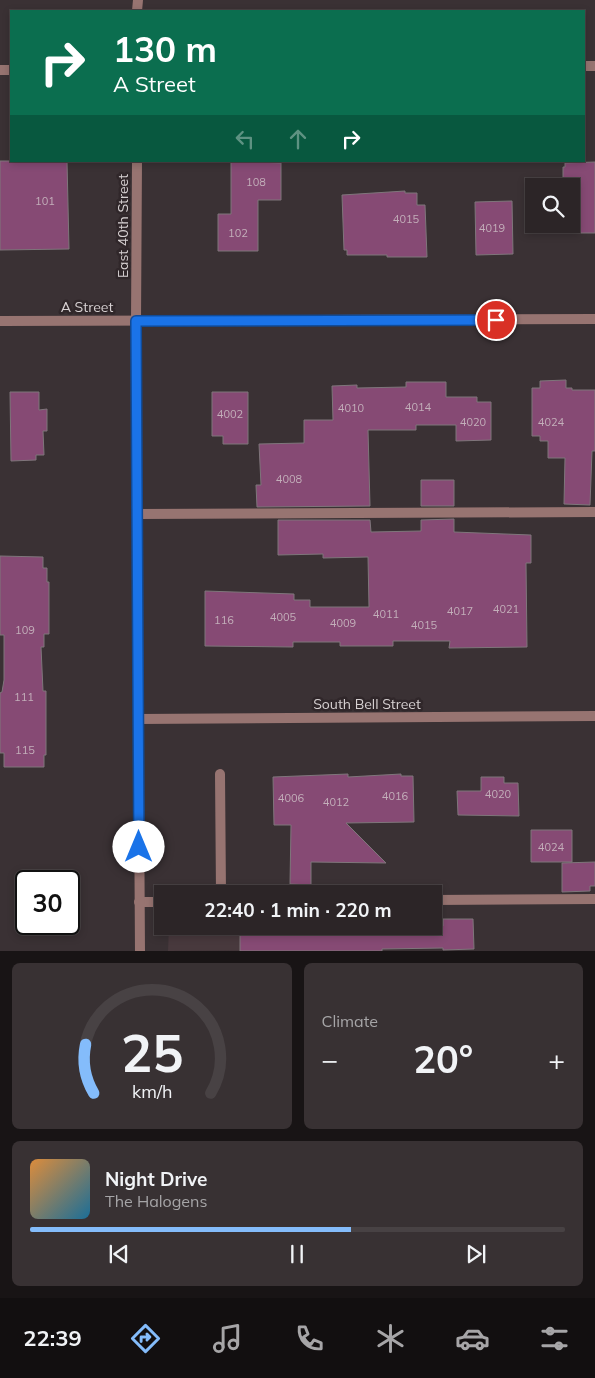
<!DOCTYPE html>
<html lang="en">
<head>
<meta charset="utf-8">
<style>
	body { margin:0; font-family:Mulish,sans-serif; background:#383133; color:#f1f3f6; height:100vh; display:flex; flex-direction:column; font-size:19px; white-space:nowrap }
	* { box-sizing:border-box; margin:0 }
	p { font-size:16px; color:#a6a5a7 }
	.icon { flex:none; width:28px; height:28px; fill:none; stroke:currentColor; stroke-width:2; stroke-linecap:round; stroke-linejoin:round }
	.map { position:relative; height:951px; overflow:hidden }
	.side { display:flex; flex-direction:column; gap:12px; padding:12px; background:#181415; flex:1 }
	.side>* { flex:none }
	.banner { position:absolute; left:10px; top:10px; width:575px; height:152px; border-radius:0px; box-shadow:0 2px 8px #0003,0 0 0 1px #484244; background:#0b6e4f; color:#fff; overflow:hidden }
	.fabs { position:absolute; left:525px; top:178px; display:grid; gap:10px }
	.fabs a { display:grid; place-items:center; width:55px; height:55px; border-radius:0px; background:#2c2527; box-shadow:0 2px 8px #0003,0 0 0 1px #484244; font-size:25px }
	.speed { position:absolute; left:15px; top:870px; display:flex; gap:10px; font-size:25px; font-weight:700; text-align:center }
	.speed>* { display:grid; place-content:center; width:65px; height:65px; border-radius:50%; background:#2c2527; box-shadow:0 2px 8px #0003,0 0 0 1px #484244; line-height:1 }
	.speed .limit { border:2px solid #111; border-radius:8px; background:#fff; color:#111 }
	.pin { position:absolute; display:grid; place-items:center; width:42px; height:42px; color:#fff; margin:-21px; border:2px solid #fff; border-radius:50%; box-shadow:0 1px 5px #0007 }
	.me { position:absolute; width:55px; margin:-28px; rotate:0deg; stroke-linejoin:round; filter:drop-shadow(0 0 4px #0008) }
	.turn { display:flex; align-items:center; gap:18px; height:105px; padding:0 20px; font-size:22px }
	.turn .icon { width:65px; height:65px; stroke-width:2.5 }
	.turn b { display:block; font-size:35px; line-height:42px }
	.lanes { display:flex; align-items:center; height:48px; padding:0 20px; background:#0003; justify-content:center; gap:25px; direction:ltr }
	.lanes .off { opacity:.35 }
	.big { font-size:38px; font-weight:700; line-height:1.1 }
	.side .tile { flex:1; display:flex; flex-direction:column; justify-content:center; gap:8px; min-width:0; padding:0 18px; border-radius:8px; background:#383133 }
	.side .dial { align-items:center; gap:0 }
	.dial svg { height:130px; overflow:visible; fill:none; stroke:#484244; stroke-width:7; stroke-linecap:round; text-anchor:middle }
	.dial text { fill:#f1f3f6; stroke:none }
	.song { display:flex; align-items:center; gap:15px }
	.cover { width:60px; height:60px; border-radius:8px; background:linear-gradient(135deg,hsl(30 70% 55%),hsl(200 70% 35%)) }
	.played { height:5px; border-radius:2px; background:linear-gradient(90deg,#84bcfb 60%,#484244 60%) }
	.keys { display:flex; justify-content:space-around; direction:ltr }
	.heat { display:flex; justify-content:space-between; align-items:center; font-size:28px; direction:ltr }
	.side .tiles { flex:1; display:grid; gap:12px; grid-template-columns:1fr 1fr }
	.tile:last-child { grid-column:span 2 }
	.trip { position:absolute; left:154px; top:885px; width:288px; height:50px; border-radius:0px; background:#2c2527; box-shadow:0 2px 8px #0003,0 0 0 1px #484244; font-weight:700; line-height:50px; text-align:center }
	.tabs { display:flex; height:80px; justify-content:space-around; align-items:center; background:#120f10; color:#a6a5a7 }
	.tabs .icon { width:35px; height:35px }
	.tabs .active { color:#84bcfb }
	.tabs b { font-size:22px; color:#f1f3f6 }
	.map>svg:first-child { display:block }
	.built { fill:#48393d }
	.building { fill:#864a74; stroke:#7f767b }
	.lines { fill:none; stroke-linecap:round; stroke-linejoin:round }
	.service { stroke:#977471; stroke-width:10 }
	.minor { stroke:#977471; stroke-width:10 }
	.route-casing { stroke:#114b97; stroke-width:12 }
	.route { stroke:#1a73e8; stroke-width:9 }
	.labels { text-anchor:middle; stroke-width:5; stroke-linejoin:round; paint-order:stroke }
	.number-label { font-size:11px; fill:#c3afba }
	.street-label { font-size:14px; fill:#d7d1d2; stroke:#30272a }
</style>
</head>
<body>
<div class="map">
<svg width="595" height="951" viewBox="0 0 595 951">
	<rect width="100%" height="100%" fill="#3a3134"/>
	<path class="built" d="M 169,926 L 335,926 L 334,950 L 168,951 Z"/>
	<path class="building" d="M 0,161 L 67,161 L 69,249 L 0,250 Z
		M 231,161 L 281,163 L 281,200 L 258,200 L 258,251 L 218,251 L 218,214 L 231,214 Z
		M 595,162 L 595,233 L 564,233 L 564,224 L 571,224 L 571,186 L 563,186 L 563,167 L 565,167 L 565,163 Z
		M 405,191 L 405,193 L 417,193 L 417,205 L 425,205 L 427,257 L 387,257 L 387,255 L 347,255 L 347,250 L 344,250 L 342,195 Z
		M 512,201 L 513,254 L 476,255 L 475,202 Z
		M 566,380 L 566,388 L 572,388 L 572,390 L 595,390 L 595,451 L 592,451 L 590,505 L 564,504 L 565,458 L 548,458 L 548,441 L 540,441 L 540,436 L 532,436 L 532,388 L 540,388 L 540,381 Z
		M 406,382 L 446,382 L 446,397 L 477,397 L 477,402 L 491,402 L 491,440 L 456,441 L 456,425 L 416,425 L 416,430 L 368,430 L 370,506 L 257,507 L 256,485 L 261,485 L 259,444 L 304,443 L 304,420 L 333,420 L 332,386 L 357,385 L 357,388 L 406,387 Z
		M 10,392 L 39,392 L 39,410 L 47,409 L 47,431 L 43,431 L 44,455 L 36,455 L 36,460 L 11,461 Z
		M 212,392 L 248,392 L 248,444 L 223,444 L 223,436 L 212,436 Z
		M 421,480 L 454,480 L 454,506 L 421,506 Z
		M 454,519 L 454,532 L 531,535 L 531,563 L 526,563 L 527,647 L 449,648 L 450,641 L 393,641 L 393,646 L 340,646 L 340,642 L 293,642 L 293,647 L 205,646 L 205,591 L 294,594 L 294,600 L 310,600 L 310,607 L 369,607 L 368,557 L 323,558 L 323,554 L 278,555 L 278,520 L 370,520 L 371,532 L 421,531 L 421,520 Z
		M 0,556 L 43,557 L 43,568 L 47,568 L 47,582 L 49,582 L 49,634 L 44,634 L 44,647 L 41,647 L 43,691 L 46,691 L 46,755 L 44,755 L 44,767 L 4,767 L 4,753 L 0,753 L 0,693 L 2,692 L 4,680 L 4,635 L 0,635 Z
		M 348,774 L 348,777 L 401,774 L 401,776 L 413,776 L 414,822 L 346,823 L 386,863 L 311,862 L 311,885 L 290,884 L 291,825 L 274,825 L 273,777 Z
		M 481,777 L 504,777 L 504,783 L 518,783 L 519,816 L 458,815 L 457,791 L 481,791 Z
		M 531,830 L 572,830 L 572,862 L 531,862 Z
		M 595,862 L 595,886 L 590,886 L 590,891 L 562,892 L 562,863 Z
		M 443,919 L 473,919 L 474,949 L 443,950 L 443,948 L 382,949 L 382,951 L 240,951 L 240,926 L 443,926 Z"/>
	<g class="lines">
		<path class="service" d="M 584,66 L 595,66
			M 0,70 L 11,70
			M 137,514 L 595,512
			M 220,774 L 221,894
			M 432,900 L 595,899
			M 139,902 L 162,902"/>
		<path class="minor" d="M 137,11 L 138,0
			M 137,161 L 136,321 L 140,951
			M 0,321 L 595,319
			M 138,719 L 595,716"/>
	</g>
	<g class="lines">
		<g class="route-casing">
			<path id="route" d="M 139,847 L 136,321 L 496,320"/>
		</g>
		<use href="#route" class="route"/>
	</g>
	<g class="labels">
		<g class="number-label">
			<text x="256" y="186">108</text>
			<text x="45" y="205">101</text>
			<text x="406" y="223">4015</text>
			<text x="492" y="232">4019</text>
			<text x="238" y="237">102</text>
			<text x="418" y="411">4014</text>
			<text x="351" y="412">4010</text>
			<text x="230" y="418">4002</text>
			<text x="473" y="426">4020</text>
			<text x="551" y="426">4024</text>
			<text x="289" y="483">4008</text>
			<text x="506" y="613">4021</text>
			<text x="460" y="615">4017</text>
			<text x="386" y="618">4011</text>
			<text x="283" y="621">4005</text>
			<text x="224" y="624">116</text>
			<text x="343" y="627">4009</text>
			<text x="424" y="629">4015</text>
			<text x="25" y="634">109</text>
			<text x="24" y="701">111</text>
			<text x="25" y="754">115</text>
			<text x="498" y="798">4020</text>
			<text x="395" y="800">4016</text>
			<text x="291" y="802">4006</text>
			<text x="336" y="806">4012</text>
			<text x="551" y="851">4024</text>
		</g>
		<g class="street-label">
			<text transform="translate(123 226) rotate(-90)" y="5">East 40th Street</text>
			<text x="87" y="312">A Street</text>
			<text x="367" y="709">South Bell Street</text>
		</g>
	</g>
</svg>
<div class="fabs">
<a><svg class="icon" aria-label="search" viewBox="0 0 24 24"><circle cx="10" cy="10" r="6"/><path d="M15 15l6 6"/></svg></a>
</div>
<div class="speed"><div class="limit">30</div></div>
<div class="pin" style="left:496px;top:320px;background:#d93025"><svg class="icon" aria-label="arrive" viewBox="0 0 24 24"><path d="M6 21V4h12l-3 4 3 4H6"/></svg></div>
<svg class="me" style="left:139px;top:847px" viewBox="-20 -20 40 40"><circle r="19" fill="#fff"/><path d="M0-13L10 11 0 6-10 11z" fill="#1a73e8"/></svg>
<div class="trip">22:40 · 1 min · 220 m</div>
<div class="banner">
<div class="turn"><svg class="icon" aria-label="right" viewBox="0 0 24 24"><path d="M7 20v-9h11M14 6l5 5-5 5"/></svg><div><b>130 m</b>A Street</div></div>
<div class="lanes"><svg class="icon off" aria-label="left" viewBox="0 0 24 24"><path d="M17 20v-9H6M10 6l-5 5 5 5"/></svg><svg class="icon off" aria-label="ahead" viewBox="0 0 24 24"><path d="M12 20V5M6 11l6-6 6 6"/></svg><svg class="icon" aria-label="right" viewBox="0 0 24 24"><path d="M7 20v-9h11M14 6l5 5-5 5"/></svg></div>
</div>
</div>
<section class="side">
<div class="tiles">
<div class="tile dial"><svg viewBox="0 0 100 80">
<path d="M14 69A42 42 0 1 1 86 69"/>
<path d="M14 69A42 42 0 0 1 9 39" stroke="#84bcfb"/>
<text x="50" y="56" font-size="32" font-weight="700">25</text>
<text x="50" y="72" font-size="11">km/h</text>
</svg></div>
<div class="tile"><p>Climate</p>
<div class="heat"><a>−</a><b class="big">20°</b><a>+</a></div>
</div>
<div class="tile">
<div class="song"><i class="cover"></i><div><b>Night Drive</b><p>The Halogens</p></div></div>
<div class="played"></div>
<div class="keys"><svg class="icon" aria-label="previous" viewBox="0 0 24 24"><path d="M18 5L8 12l10 7zM5 5v14"/></svg><svg class="icon" aria-label="pause" viewBox="0 0 24 24"><path d="M8 5v14M16 5v14"/></svg><svg class="icon" aria-label="next" viewBox="0 0 24 24"><path d="M6 5l10 7-10 7zM19 5v14"/></svg></div>
</div>
</div>
</section>
<nav class="tabs">
<b>22:39</b>
<svg class="icon active" aria-label="directions" viewBox="0 0 24 24"><path d="M12 3l9 9-9 9-9-9zM9 14v-3h6M13 9l2 2-2 2"/></svg>
<svg class="icon" aria-label="music" viewBox="0 0 24 24"><path d="M9 18V5l10-2v13"/><circle cx="6" cy="18" r="3"/><circle cx="16" cy="16" r="3"/></svg>
<svg class="icon" aria-label="phone" viewBox="0 0 24 24"><path d="M5 4h4l2 5-3 2q2 4 5 5l2-3 5 2v4C11 20 4 13 5 4z"/></svg>
<svg class="icon" aria-label="climate" viewBox="0 0 24 24"><path d="M12 3v18M4 7l16 10M4 17L20 7"/></svg>
<svg class="icon" aria-label="car" viewBox="0 0 24 24"><path d="M5 17H2v-5l4-1 3-4h7l3 4 3 1v5h-3M9 17h6M6 11h13"/><circle cx="7" cy="17" r="2"/><circle cx="17" cy="17" r="2"/></svg>
<svg class="icon" aria-label="filters" viewBox="0 0 24 24"><path d="M4 7h16M4 17h16"/><circle cx="9" cy="7" r="2"/><circle cx="15" cy="17" r="2"/></svg>
</nav>
</body>
</html>
